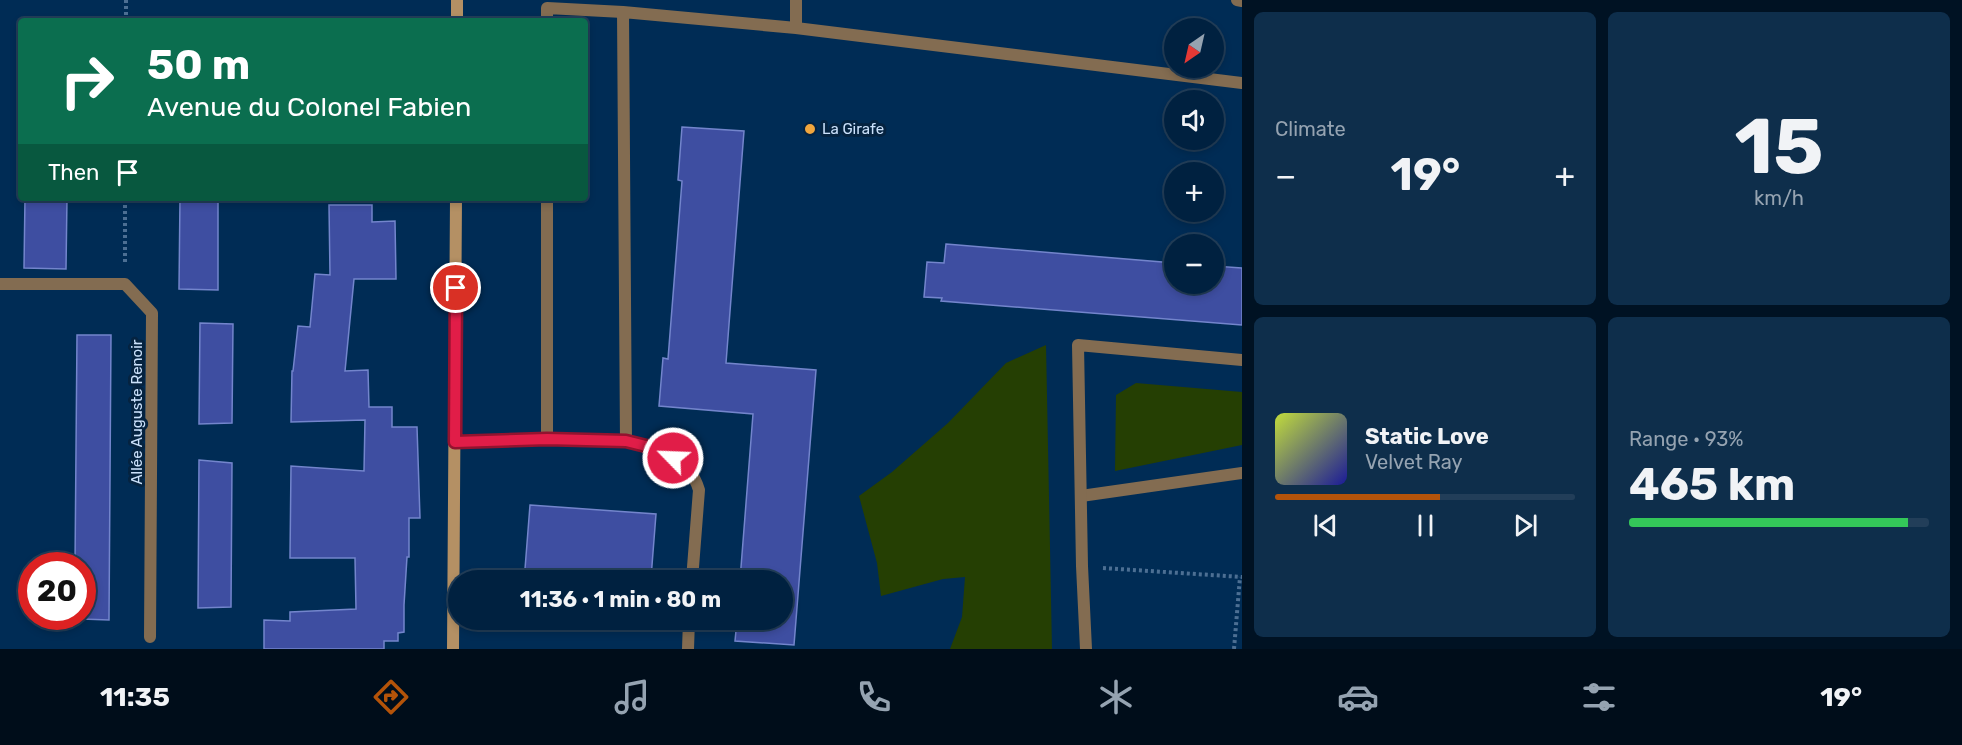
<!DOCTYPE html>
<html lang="en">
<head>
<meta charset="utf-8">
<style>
	body { margin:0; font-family:Rubik,sans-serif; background:#0e2e4b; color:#f1f3f6; height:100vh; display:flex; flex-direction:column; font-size:22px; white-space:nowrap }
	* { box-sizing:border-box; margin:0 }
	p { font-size:20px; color:#95a3b1 }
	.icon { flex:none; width:33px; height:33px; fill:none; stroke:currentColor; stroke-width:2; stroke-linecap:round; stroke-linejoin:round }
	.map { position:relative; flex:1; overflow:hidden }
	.sheet { display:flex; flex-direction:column; gap:12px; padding:12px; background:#001223; width:720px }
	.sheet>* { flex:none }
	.banner { position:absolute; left:18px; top:18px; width:570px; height:183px; border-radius:6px; box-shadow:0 3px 9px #0003,0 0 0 2px #223e59; background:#0b6e4f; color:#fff; overflow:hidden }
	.needle { width:39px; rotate:214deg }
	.buttons { position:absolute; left:1164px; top:18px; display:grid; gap:12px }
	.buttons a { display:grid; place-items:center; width:60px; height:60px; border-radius:50%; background:#002140; box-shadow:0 3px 9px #0003,0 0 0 2px #223e59; font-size:30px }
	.speed { position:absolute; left:18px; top:552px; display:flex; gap:12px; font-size:30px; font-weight:700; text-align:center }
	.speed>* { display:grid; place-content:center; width:78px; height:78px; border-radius:50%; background:#002140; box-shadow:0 3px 9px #0003,0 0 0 2px #223e59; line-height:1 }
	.speed .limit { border:9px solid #d22; background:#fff; color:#111 }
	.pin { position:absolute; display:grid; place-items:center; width:51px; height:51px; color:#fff; margin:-26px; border:3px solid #fff; border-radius:50%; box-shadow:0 2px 6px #0007 }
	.me { position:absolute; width:66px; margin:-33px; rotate:294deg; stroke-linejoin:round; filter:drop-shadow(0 0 4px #0008) }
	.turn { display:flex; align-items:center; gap:21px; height:126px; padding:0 30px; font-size:27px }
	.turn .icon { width:78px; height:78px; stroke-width:2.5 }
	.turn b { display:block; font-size:42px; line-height:51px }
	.then { display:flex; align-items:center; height:57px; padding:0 30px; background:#0003; gap:12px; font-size:22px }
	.big { font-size:45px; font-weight:700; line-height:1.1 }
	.sheet .card { flex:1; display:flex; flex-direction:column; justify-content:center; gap:9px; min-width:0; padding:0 21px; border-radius:9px; background:#0e2e4b }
	.sheet .dial { align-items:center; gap:0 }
	.dial b { font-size:78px; line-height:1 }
	.song { display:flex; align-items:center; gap:18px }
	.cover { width:72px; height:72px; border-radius:9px; background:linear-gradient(135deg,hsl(70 70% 55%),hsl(240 70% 35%)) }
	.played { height:6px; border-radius:3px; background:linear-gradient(90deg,#b45309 55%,#223e59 55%) }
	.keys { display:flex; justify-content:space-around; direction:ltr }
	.heat { display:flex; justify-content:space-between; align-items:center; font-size:33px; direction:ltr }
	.charge { height:9px; border-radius:4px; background:linear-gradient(90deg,#34c759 93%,#223e59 0) }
	.sheet .tiles { flex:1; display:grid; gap:12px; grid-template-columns:repeat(2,1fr) }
	.trip { position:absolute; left:448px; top:570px; width:345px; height:60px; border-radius:30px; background:#002140; box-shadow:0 3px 9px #0003,0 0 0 2px #223e59; font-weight:700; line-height:60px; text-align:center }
	.tab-bar { display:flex; height:96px; justify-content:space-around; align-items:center; background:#000d1a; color:#95a3b1 }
	.tab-bar .icon { width:42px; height:42px }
	.tab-bar .on { color:#b45309 }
	.tab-bar b { font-size:27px; color:#f1f3f6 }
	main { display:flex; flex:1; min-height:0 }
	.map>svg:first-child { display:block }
	.green { fill:#253f03 }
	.building { fill:#3e4ea1; stroke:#7385cc; stroke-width:1.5 }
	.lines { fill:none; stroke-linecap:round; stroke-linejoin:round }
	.path { stroke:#4c6f93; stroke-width:4; stroke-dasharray:3 3; stroke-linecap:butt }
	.lane { stroke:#836c51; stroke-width:12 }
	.street { stroke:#836c51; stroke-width:12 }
	.secondary { stroke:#b49064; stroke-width:12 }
	.route-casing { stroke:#92132f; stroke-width:15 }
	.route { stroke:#e11d48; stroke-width:10 }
	.poi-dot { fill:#f0a63e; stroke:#052340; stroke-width:2 }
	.labels { text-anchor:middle; stroke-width:6; stroke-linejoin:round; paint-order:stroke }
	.poi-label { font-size:15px; fill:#cbe1fb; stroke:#052340; text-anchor:start }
	.street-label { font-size:15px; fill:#cbe1fb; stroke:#052340 }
</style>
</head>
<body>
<main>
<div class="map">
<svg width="1242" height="649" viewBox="0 0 1242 649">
	<rect width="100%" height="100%" fill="#002c55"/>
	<path class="green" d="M 1046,345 L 1052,649 L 950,649 L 962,617 L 965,577 L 943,579 L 881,596 L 877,563 L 859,496 L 892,472 L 948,423 L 1006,363 Z
		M 1136,383 L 1242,392 L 1242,445 L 1115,471 L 1116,395 Z"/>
	<path class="building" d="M 682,127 L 744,131 L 726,363 L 816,370 L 794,645 L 735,641 L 737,620 L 783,620 L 783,580 L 740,580 L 753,414 L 659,406 L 663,358 L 668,359 L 682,181 L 678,180 Z
		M 25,198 L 67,198 L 66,269 L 24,268 Z
		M 180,198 L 218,198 L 218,290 L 179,289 Z
		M 329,205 L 372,205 L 372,222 L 395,221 L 396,279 L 354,279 L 345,371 L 368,370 L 369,407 L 392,407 L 392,427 L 417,427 L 420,518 L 409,518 L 409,557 L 407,557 L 404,605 L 404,632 L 398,633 L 398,641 L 384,641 L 384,649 L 264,649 L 264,620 L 290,621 L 290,612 L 356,609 L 355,558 L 290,558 L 291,466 L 364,471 L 365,420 L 291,422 L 292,371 L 293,371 L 298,326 L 310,327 L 315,274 L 330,275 Z
		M 946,244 L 1174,263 L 1174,284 L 1214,284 L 1214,266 L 1242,268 L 1242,325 L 941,301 L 942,298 L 924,297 L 927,262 L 944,263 Z
		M 200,323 L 233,324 L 232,423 L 199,424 Z
		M 77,335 L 111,335 L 109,620 L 82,619 L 82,566 L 75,566 Z
		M 199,460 L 232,463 L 231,607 L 198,608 Z
		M 530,505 L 656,514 L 651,578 L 525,569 Z"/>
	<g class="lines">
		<path class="path" d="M 126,21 L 126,0
			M 125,262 L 125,198
			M 1103,568 L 1242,577
			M 1234,649 L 1240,577"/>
		<path class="lane" d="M 547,21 L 547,8 L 623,12
			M 796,28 L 796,0
			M 547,198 L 547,439 L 626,441
			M 0,284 L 125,284 L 152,313 L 150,637
			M 455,442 L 547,439
			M 1081,496 L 1242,473
			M 692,580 L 699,490 C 689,456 657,449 626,441 L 623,12 L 796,28 L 1242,83
			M 688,649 L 689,620"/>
		<path class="street" d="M 1237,0 L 1242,1
			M 1086,649 L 1082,566 L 1078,345 L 1242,360"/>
		<path class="secondary" d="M 457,21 L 457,0
			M 453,649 L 456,198"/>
	</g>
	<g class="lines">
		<g class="route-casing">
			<path id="route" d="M 456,288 L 455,442 L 547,439 L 626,441 L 658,449 L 673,458"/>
		</g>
		<use href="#route" class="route"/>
	</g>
	<circle class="poi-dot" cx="810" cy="129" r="6"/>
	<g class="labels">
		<g class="poi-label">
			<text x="822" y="134">La Girafe</text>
		</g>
		<g class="street-label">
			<text transform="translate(137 412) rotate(-90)" y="5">Allée Auguste Renoir</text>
		</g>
	</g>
</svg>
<div class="buttons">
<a><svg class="needle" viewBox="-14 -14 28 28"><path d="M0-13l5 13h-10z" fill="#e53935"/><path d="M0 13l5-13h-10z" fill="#95a3b1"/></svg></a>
<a><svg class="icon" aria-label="sound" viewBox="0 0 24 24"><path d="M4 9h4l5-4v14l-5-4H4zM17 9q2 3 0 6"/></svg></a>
<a>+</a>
<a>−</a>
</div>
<div class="speed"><div class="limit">20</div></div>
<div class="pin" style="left:456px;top:288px;background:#d93025"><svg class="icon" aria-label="arrive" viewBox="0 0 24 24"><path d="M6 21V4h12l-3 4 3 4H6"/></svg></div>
<svg class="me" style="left:673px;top:458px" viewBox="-20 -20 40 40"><circle r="17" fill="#e11d48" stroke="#fff" stroke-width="3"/><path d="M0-11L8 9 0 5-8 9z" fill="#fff"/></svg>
<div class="trip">11:36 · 1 min · 80 m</div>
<div class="banner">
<div class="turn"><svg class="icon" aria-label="right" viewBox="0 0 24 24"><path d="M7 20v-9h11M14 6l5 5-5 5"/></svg><div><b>50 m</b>Avenue du Colonel Fabien</div></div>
<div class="then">Then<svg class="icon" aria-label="arrive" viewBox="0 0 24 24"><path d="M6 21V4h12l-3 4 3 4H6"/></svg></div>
</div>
</div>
<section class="sheet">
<div class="tiles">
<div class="card"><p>Climate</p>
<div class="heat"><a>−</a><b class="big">19°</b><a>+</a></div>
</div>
<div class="card dial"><b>15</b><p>km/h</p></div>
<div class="card">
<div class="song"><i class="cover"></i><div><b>Static Love</b><p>Velvet Ray</p></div></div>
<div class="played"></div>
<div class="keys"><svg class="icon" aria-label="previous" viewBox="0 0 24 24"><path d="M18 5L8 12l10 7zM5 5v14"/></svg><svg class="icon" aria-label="pause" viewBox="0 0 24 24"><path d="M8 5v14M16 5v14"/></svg><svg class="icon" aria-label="next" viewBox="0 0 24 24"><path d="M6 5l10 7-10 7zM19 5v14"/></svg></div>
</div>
<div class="card"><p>Range · 93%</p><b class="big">465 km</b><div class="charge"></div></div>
</div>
</section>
</main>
<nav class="tab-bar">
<b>11:35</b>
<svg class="icon on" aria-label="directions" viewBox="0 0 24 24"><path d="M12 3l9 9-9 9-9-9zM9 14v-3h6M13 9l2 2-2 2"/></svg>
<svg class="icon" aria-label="music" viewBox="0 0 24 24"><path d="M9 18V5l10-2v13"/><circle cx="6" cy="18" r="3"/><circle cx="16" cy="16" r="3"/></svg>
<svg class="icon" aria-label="phone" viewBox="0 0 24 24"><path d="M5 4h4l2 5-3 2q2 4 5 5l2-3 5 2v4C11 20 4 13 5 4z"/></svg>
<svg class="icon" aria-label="climate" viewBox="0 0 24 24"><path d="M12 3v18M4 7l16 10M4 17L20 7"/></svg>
<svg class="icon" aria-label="car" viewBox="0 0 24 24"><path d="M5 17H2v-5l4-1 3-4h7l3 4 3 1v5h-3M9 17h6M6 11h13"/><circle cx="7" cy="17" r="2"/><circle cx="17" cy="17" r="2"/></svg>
<svg class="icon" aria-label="filters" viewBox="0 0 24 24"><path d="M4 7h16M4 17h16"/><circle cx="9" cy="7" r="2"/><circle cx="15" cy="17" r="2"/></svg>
<b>19°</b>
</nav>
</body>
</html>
